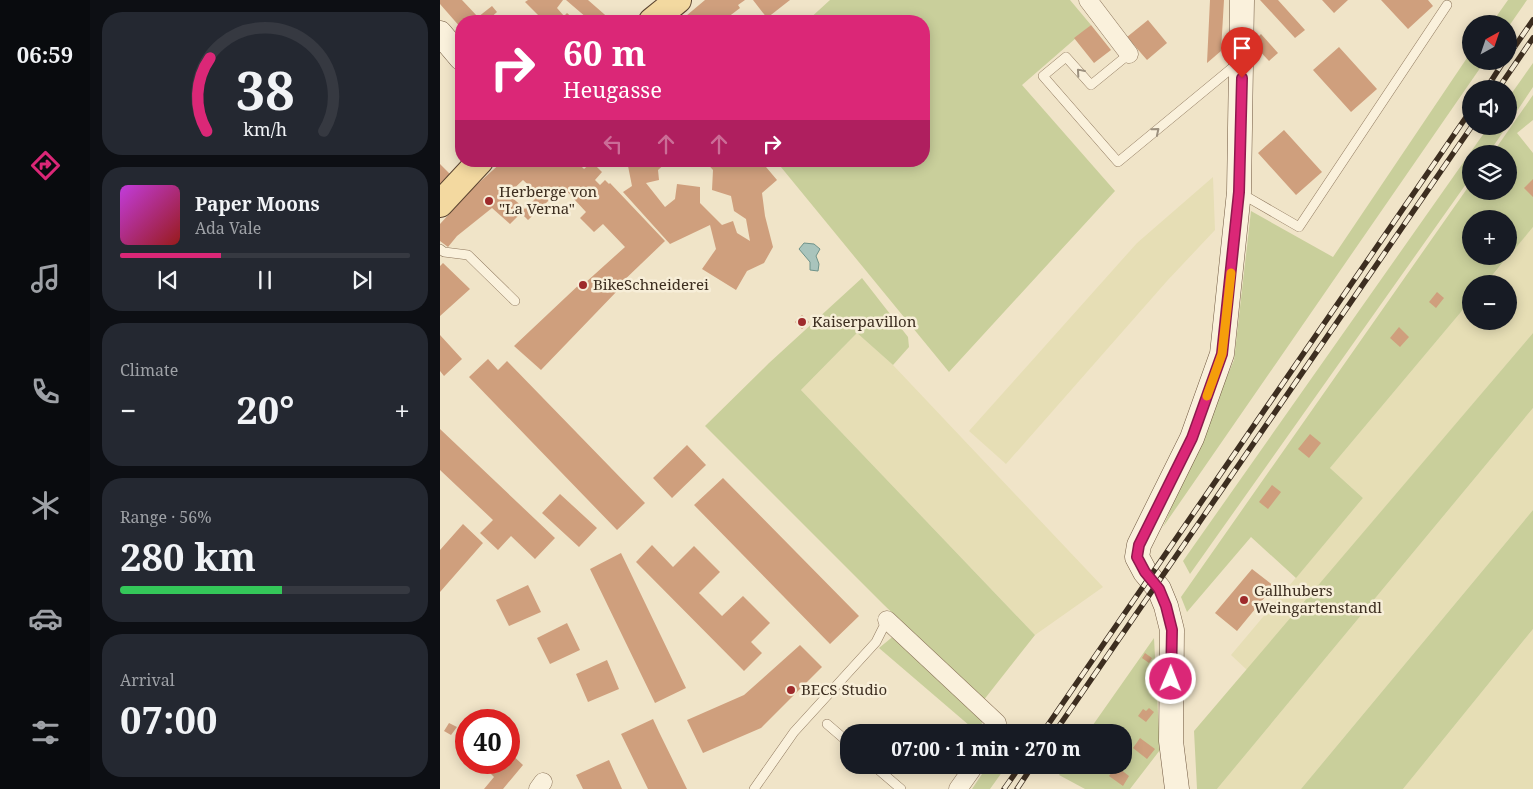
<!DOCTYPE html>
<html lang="en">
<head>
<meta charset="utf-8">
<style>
	body { margin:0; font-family:"Noto Serif",serif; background:#242831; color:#f1f3f6; height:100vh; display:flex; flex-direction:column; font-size:19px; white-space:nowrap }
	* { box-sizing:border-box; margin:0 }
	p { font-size:16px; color:#9ea1a6 }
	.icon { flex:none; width:28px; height:28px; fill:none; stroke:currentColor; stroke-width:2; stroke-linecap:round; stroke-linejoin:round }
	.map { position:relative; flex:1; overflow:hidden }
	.panel { display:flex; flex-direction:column; gap:12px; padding:12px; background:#0d0f14; width:350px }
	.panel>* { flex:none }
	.banner { position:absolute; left:15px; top:15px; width:475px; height:152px; border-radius:20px; box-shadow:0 2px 12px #0003; background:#db2777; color:#fff; overflow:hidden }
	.needle { width:32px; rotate:40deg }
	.buttons { position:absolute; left:1022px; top:15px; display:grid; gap:10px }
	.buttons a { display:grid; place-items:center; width:55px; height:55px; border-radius:50%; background:#171b24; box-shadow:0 2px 12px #0003; font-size:25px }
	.speed { position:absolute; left:15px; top:709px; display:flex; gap:10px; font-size:25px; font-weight:700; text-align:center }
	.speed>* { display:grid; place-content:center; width:65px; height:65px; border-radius:50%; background:#171b24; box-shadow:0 2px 12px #0003; line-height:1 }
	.speed .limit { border:8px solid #d22; background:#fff; color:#111 }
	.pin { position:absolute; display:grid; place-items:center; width:42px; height:42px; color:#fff; margin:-51px -21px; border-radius:50% 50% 50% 0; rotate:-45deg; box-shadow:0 0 5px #0007 }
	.pin .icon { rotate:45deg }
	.me { position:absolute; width:55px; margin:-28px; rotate:1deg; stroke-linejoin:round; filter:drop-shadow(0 0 4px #0008) }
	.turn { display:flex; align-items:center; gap:18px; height:105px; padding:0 25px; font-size:22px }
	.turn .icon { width:65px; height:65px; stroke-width:2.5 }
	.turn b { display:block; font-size:35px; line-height:42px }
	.lanes { display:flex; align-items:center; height:48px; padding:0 25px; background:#0003; justify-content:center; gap:25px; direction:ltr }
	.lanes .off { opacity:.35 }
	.big { font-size:38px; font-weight:700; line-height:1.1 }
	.panel .widget { flex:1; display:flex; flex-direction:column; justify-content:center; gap:8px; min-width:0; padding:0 18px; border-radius:20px; background:#242831 }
	.panel .dial { align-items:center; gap:0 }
	.dial svg { height:130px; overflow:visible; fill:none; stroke:#363941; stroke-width:7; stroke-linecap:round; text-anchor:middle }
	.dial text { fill:#f1f3f6; stroke:none }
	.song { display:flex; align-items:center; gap:15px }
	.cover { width:60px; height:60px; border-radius:8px; background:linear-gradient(135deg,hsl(290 70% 55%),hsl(0 70% 35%)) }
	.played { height:5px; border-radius:2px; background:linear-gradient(90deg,#db2777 35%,#363941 35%) }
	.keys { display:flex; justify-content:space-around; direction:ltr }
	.heat { display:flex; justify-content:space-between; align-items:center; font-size:28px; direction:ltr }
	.charge { height:8px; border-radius:4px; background:linear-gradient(90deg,#34c759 56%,#363941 0) }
	.trip { position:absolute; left:400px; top:724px; width:292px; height:50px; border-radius:20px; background:#171b24; box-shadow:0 2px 12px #0003; font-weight:700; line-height:50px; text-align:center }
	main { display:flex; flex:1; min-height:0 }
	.dock { display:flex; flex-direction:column; width:90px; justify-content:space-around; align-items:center; background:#090b0e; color:#9ea1a6 }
	.dock .icon { width:35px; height:35px }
	.dock .active { color:#db2777 }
	.dock b { font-size:22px; color:#f1f3f6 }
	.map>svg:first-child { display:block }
	.farmland { fill:#e6deb5 }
	.green { fill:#c9cf9b }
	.water { fill:#a9c4bc; stroke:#6f938a }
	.building { fill:#cf9f7d; fill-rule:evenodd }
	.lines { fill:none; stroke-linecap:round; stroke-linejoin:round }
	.lane-casing { stroke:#8d765c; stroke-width:10 }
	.street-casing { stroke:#8d765c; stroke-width:19 }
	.secondary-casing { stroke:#6f573f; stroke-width:25 }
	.primary-casing { stroke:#5b4430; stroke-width:28 }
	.lane { stroke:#faf1dc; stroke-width:9 }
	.street { stroke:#faf1dc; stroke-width:18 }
	.secondary { stroke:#faf1dc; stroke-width:24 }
	.primary { stroke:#f3d9a0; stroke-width:26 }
	.rail-casing { stroke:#3d2e20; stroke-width:5.5 }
	.rail { stroke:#f7eed8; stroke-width:4; stroke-dasharray:11; stroke-linecap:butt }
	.oneway { stroke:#9c907e }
	.route-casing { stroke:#8e194d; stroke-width:12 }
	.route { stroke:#db2777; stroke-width:9 }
	.slow { stroke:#f59e0b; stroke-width:9 }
	.poi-dot { fill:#9e2a2b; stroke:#f7eed8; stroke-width:2 }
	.labels { text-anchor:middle; stroke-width:5; stroke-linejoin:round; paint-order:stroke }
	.poi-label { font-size:15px; fill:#3d2e20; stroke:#f7eed8; text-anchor:start }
</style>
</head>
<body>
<main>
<nav class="dock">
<b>06:59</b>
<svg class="icon active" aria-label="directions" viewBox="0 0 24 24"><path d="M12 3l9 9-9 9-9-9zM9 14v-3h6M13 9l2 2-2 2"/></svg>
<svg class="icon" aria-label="music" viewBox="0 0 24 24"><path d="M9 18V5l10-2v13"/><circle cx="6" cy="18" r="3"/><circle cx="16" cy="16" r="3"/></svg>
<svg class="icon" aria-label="phone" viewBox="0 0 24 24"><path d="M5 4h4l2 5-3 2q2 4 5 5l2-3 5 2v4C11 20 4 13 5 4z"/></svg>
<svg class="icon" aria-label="climate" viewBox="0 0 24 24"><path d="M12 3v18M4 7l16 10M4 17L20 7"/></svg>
<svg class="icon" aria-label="car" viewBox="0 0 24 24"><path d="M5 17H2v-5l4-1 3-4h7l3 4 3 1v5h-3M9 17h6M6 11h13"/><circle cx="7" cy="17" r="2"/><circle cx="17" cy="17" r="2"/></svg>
<svg class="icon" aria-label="filters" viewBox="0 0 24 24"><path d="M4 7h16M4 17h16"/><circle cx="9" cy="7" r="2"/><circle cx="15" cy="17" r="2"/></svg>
</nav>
<section class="panel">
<div class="widget dial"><svg viewBox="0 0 100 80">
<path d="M14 69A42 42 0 1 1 86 69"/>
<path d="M14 69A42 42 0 0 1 16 24" stroke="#db2777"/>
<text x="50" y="56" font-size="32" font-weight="700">38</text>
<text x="50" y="72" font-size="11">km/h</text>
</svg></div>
<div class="widget">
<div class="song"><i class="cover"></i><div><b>Paper Moons</b><p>Ada Vale</p></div></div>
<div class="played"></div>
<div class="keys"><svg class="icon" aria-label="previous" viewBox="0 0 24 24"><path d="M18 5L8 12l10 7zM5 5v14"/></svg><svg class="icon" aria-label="pause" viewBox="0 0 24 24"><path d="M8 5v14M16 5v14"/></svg><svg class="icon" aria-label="next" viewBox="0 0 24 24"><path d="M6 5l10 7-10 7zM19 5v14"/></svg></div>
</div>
<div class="widget"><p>Climate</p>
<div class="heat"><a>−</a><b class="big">20°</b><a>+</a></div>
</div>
<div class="widget"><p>Range · 56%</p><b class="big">280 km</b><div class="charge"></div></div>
<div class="widget"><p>Arrival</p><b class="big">07:00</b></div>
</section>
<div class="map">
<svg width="1093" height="789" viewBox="0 0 1093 789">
	<rect width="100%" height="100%" fill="#f0e4c8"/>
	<path class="farmland" d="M 773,177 L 775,230 L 727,281 L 566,464 L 529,431 L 697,243 Z
		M 1093,227 L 1093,333 L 807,670 L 791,655 L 923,498 L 890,468 L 1031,300 L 1031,321 L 1069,321 L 1069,284 L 1045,284 Z
		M 417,333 L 453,365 L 663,587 L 595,635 L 361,390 Z
		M 1093,408 L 1093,510 L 861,789 L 777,789 Z
		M 1093,629 L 1093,789 L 963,789 Z"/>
	<path class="green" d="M 390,0 L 630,0 L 651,25 L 582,85 L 675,191 L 509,372 L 336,161 L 484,161 L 484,21 L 367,21 Z
		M 1068,0 L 1087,0 L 1069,26 L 1069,24 L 1051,24 Z
		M 1031,52 L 1031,61 L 1045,61 L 723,527 L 794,360 L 811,211 L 893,257 Z
		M 1093,63 L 1093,87 L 1069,123 L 1069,97 Z
		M 1093,95 L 1093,120 L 1077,133 L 1093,153 L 1093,227 L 1069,256 L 1069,219 L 1031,219 L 1031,256 L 1068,256 L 1045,284 L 1031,284 L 1031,300 L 890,468 L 923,498 L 856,578 L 811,537 L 747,612 L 741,597 L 1031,183 L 1031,191 L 1069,191 L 1069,154 L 1052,154 Z
		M 1049,126 L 1067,126 L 1048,154 L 1031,154 L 1031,177 L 750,574 L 743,561 Z
		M 422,278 L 468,337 L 469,347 L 453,365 L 417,333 L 361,390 L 595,635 L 543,701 L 442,603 L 265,426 L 329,363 Z
		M 1093,333 L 1093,408 L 777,789 L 757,789 L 754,731 Z
		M 1093,510 L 1093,629 L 963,789 L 861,789 Z
		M 456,634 L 542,721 L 541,732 L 537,732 L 439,648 Z
		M 714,638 L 720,750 L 690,789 L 645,789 L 619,775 L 626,765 L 684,765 L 684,732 L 648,732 Z
		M 548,765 L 560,765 L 565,768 L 550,789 L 532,789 Z"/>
	<path class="water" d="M 364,243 L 374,244 L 380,249 L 376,256 L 379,264 L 378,271 L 370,270 L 370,262 L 359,249 Z"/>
	<path class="building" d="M 0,0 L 22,0 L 38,17 L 52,6 L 57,12 L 47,21 L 21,21 L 21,28 L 0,4 Z
		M 88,0 L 123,0 L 117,8 L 124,16 L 127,13 L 136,21 L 104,21 L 85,2 Z
		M 126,0 L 148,0 L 172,21 L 177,15 L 184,21 L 144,21 L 147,18 Z
		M 265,0 L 305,0 L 298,5 L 300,8 L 283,21 L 240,21 Z
		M 313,0 L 350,0 L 327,18 Z
		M 770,0 L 784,0 L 781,51 L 767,63 Z
		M 820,0 L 838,0 L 865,30 L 855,38 Z
		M 882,0 L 908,0 L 894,13 Z
		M 941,0 L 988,0 L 993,6 L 968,29 Z
		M 708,20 L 727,43 L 707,60 L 687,37 Z
		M 651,25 L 671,50 L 654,63 L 634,38 Z
		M 821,34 L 838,53 L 829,61 L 812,43 Z
		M 899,47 L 937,89 L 911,112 L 873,70 Z
		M 844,130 L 882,172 L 856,195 L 818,153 Z
		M 63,161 L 99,161 L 104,166 L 109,161 L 136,161 L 144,169 L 152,162 L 162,172 L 155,180 L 160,185 L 165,180 L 169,184 L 170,183 L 225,241 L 177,287 L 179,289 L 101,370 L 74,346 L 143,281 L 145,283 L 185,247 L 163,224 L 154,232 L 140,218 L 146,212 L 123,187 L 88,220 L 81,213 L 70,224 L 52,208 L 17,236 L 8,247 L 0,241 L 0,224 L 33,188 ZM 83,180 L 99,195 L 85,209 L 68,194 Z
		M 187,161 L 228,161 L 218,170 L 219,180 L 206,183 L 225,207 L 235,199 L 237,184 L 260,187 L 260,203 L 282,225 L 293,221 L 297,233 L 310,241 L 306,219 L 294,211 L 291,196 L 272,190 L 273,170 L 265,161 L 296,161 L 299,165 L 305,161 L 321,161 L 337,180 L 322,193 L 325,216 L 333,247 L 324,263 L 307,271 L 296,290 L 262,269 L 276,249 L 270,225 L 230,244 L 183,192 L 192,186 Z
		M 0,164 L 11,175 L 0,187 Z
		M 1093,179 L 1093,197 L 1084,188 Z
		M 3,263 L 30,289 L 0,316 L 0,266 Z
		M 997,292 L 1004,298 L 996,308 L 989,302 Z
		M 362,315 L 369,322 L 362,329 L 355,322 Z
		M 959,327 L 969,337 L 960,347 L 950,338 Z
		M 0,335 L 22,359 L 4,376 L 0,371 Z
		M 48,359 L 58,370 L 67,361 L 205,503 L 177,530 L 29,377 Z
		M 0,429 L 115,538 L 95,559 L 71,536 L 58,550 L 40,533 L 53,520 L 0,470 Z
		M 870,434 L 881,443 L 869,458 L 858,449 Z
		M 247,445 L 266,465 L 232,498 L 213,478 Z
		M 283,478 L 419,616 L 390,644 L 254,505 Z
		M 832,485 L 841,492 L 828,509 L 819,502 Z
		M 120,494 L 157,528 L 139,547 L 102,513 Z
		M 23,524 L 43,543 L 0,592 L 0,550 Z
		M 212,545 L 233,567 L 254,546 L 280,572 L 259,593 L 282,616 L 303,596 L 330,623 L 311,642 L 322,653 L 304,671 L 196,562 Z
		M 181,553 L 246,688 L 215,703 L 150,569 Z
		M 812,569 L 834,586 L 797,631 L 775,613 Z
		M 88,585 L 101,612 L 69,626 L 56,600 Z
		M 127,623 L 140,650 L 110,664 L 97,638 Z
		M 360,645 L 382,667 L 321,728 L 263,753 L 247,720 L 304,695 Z
		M 705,653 L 712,658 L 709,663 L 702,658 Z
		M 167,660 L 179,689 L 148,702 L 136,674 Z
		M 709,708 L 714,712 L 706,722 L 698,716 L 703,709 L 706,711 Z
		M 213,719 L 219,732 L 247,789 L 208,789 L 181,734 Z
		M 9,723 L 17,727 L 11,735 L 4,731 Z
		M 700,738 L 715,749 L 707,759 L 693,748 Z
		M 69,752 L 83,765 L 63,789 L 44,789 L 54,777 L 50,773 L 50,764 L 48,762 L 69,762 Z
		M 169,760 L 182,789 L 143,789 L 136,775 Z
		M 676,766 L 689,776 L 683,786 L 669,776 Z"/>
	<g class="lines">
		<g class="lane-casing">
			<path id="lane" d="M 689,54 L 651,85 L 626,57 L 603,76 L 678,162 L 798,63
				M 802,194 L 859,227 L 1007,5
				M 0,249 L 4,252 L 28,255 L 75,301
				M 387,724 L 409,743
				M 433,765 L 461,789
				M 314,789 L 354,732 L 436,642 L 447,620"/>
		</g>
		<g class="street-casing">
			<path id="street" d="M 648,0 L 689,54
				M 447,620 L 557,723 L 554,732
				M 98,789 L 103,782
				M 518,789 L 535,765"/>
		</g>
		<g class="secondary-casing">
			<path id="secondary" d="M 0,33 L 21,58
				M 737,789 L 731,741 L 732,630 L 726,606 L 719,589 L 705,572 L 697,557 L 699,545 L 752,438 L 782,354 L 799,192 L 802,0"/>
		</g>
		<g class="primary-casing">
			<path id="primary" d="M 212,21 L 238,0
				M 0,204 L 40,161"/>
		</g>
		<use href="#lane" class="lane"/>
		<use href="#street" class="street"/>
		<use href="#secondary" class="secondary"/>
		<use href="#primary" class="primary"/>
		<g class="rail-casing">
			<path id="rail" d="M 1069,55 L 1093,20
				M 1046,89 L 1064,61
				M 1058,89 L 1093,38
				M 603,732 L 1031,110
				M 615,732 L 1032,126
				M 564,789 L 581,765
				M 577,789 L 593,765"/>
		</g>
		<use href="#rail" class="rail"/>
	</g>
	<defs><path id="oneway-chevron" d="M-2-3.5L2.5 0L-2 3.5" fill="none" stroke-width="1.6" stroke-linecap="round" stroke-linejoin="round" transform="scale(1.25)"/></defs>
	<g class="oneway">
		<use href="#oneway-chevron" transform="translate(640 72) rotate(-131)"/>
		<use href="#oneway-chevron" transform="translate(716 131) rotate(-40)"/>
	</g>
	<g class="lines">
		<g class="route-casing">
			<path id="route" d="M 731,679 L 732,630 L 726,606 L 719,589 L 705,572 L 697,557 L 699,545 L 752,438 L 782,354 L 799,192 L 802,78"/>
		</g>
		<use href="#route" class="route"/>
		<path class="slow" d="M 767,396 L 782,354 L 791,273"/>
	</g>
	<g class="poi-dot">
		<circle cx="49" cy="201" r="5"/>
		<circle cx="143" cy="285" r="5"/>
		<circle cx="362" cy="322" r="5"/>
		<circle cx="804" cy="600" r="5"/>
		<circle cx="351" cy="690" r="5"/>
	</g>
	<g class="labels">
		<g class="poi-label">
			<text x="59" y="197">Herberge von<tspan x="59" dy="17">"La Verna"</tspan></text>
			<text x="153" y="290">BikeSchneiderei</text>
			<text x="372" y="327">Kaiserpavillon</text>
			<text x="814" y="596">Gallhubers<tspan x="814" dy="17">Weingartenstandl</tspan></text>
			<text x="361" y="695">BECS Studio</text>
		</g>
	</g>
</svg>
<div class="buttons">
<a><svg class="needle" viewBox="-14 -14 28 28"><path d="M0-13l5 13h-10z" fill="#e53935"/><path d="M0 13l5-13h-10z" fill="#9ea1a6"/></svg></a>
<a><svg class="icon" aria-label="sound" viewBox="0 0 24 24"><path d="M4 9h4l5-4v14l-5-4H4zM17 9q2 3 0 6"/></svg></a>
<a><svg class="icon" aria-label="layers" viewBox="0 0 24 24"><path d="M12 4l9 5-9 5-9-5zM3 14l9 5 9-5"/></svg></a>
<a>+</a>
<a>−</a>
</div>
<div class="speed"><div class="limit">40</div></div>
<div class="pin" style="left:802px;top:78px;background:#d93025"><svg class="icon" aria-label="arrive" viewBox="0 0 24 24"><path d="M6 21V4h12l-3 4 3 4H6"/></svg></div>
<svg class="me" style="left:731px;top:679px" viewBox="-20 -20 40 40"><circle r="17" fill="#db2777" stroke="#fff" stroke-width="3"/><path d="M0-11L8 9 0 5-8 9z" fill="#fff"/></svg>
<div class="trip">07:00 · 1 min · 270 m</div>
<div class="banner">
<div class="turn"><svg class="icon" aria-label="right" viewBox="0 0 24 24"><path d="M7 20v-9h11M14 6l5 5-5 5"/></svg><div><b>60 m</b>Heugasse</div></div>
<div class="lanes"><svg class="icon off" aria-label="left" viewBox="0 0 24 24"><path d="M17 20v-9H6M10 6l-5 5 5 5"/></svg><svg class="icon off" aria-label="ahead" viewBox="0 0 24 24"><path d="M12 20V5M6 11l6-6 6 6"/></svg><svg class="icon off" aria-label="ahead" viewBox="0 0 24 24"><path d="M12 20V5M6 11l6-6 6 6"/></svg><svg class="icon" aria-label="right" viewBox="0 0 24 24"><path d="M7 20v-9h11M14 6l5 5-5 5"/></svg></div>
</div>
</div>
</main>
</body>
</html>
